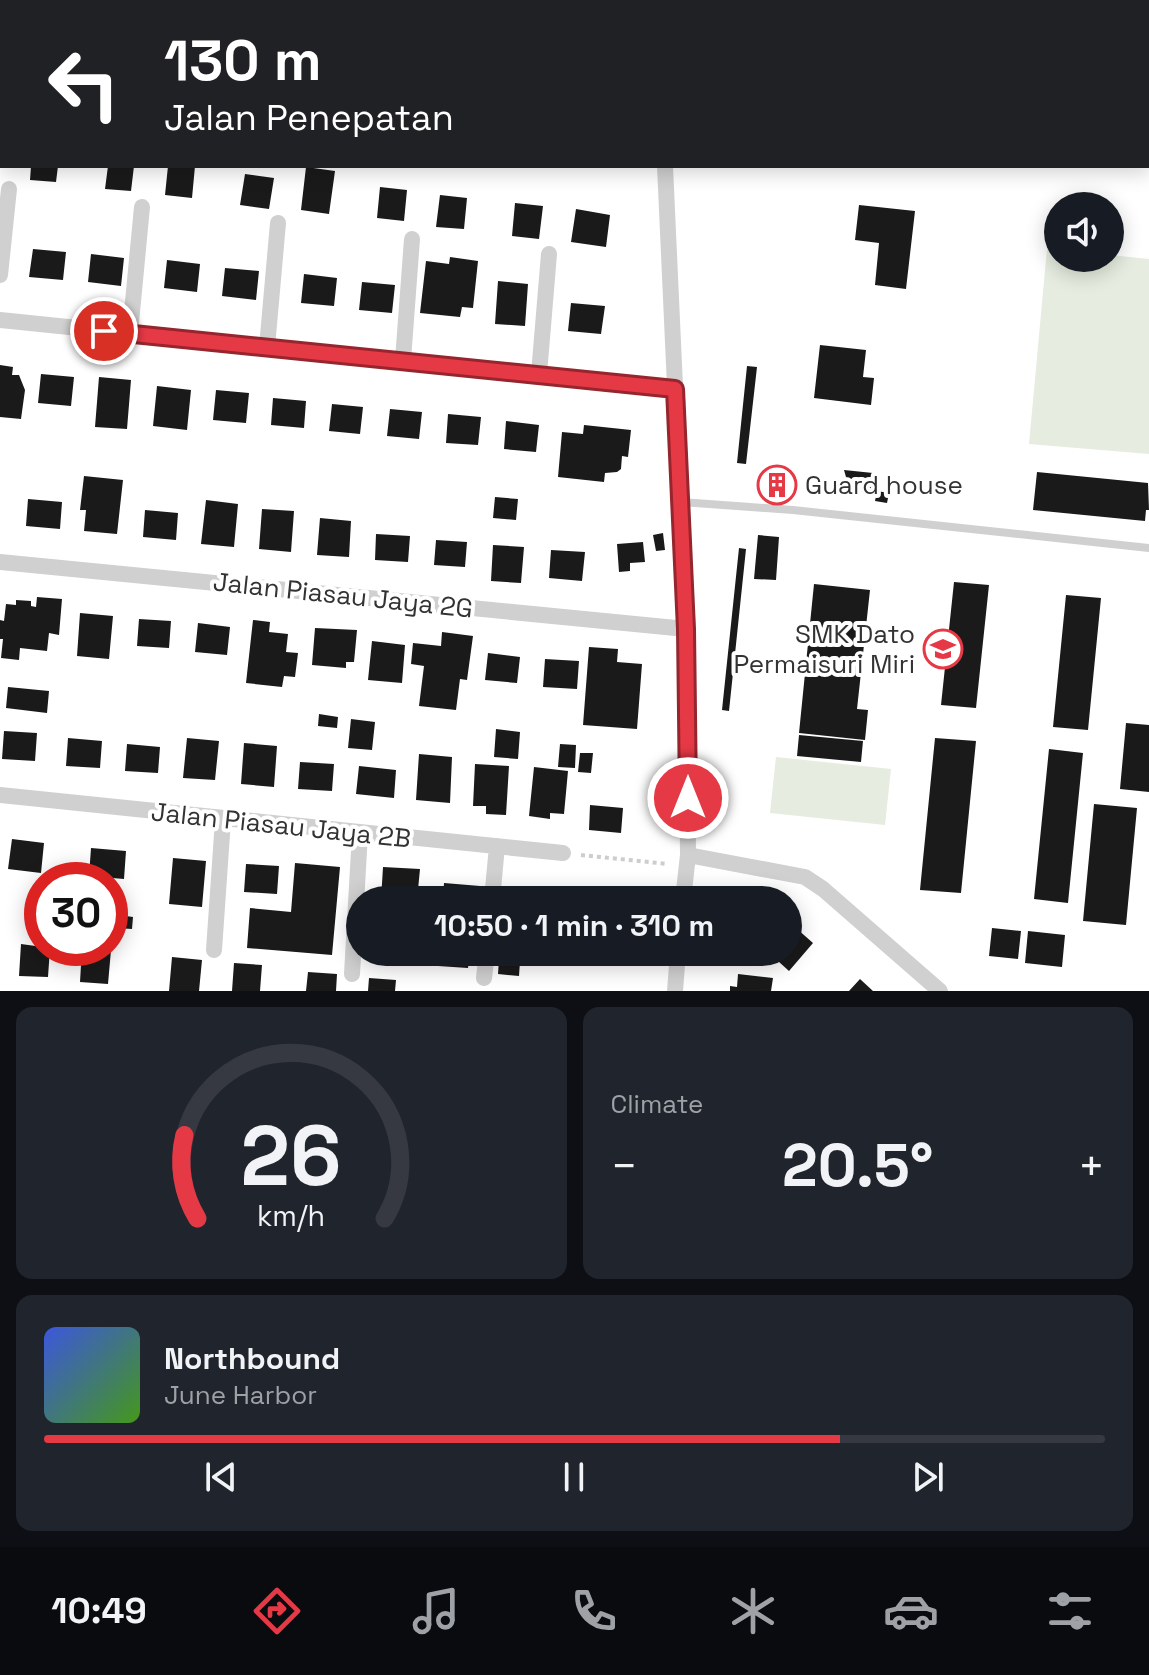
<!DOCTYPE html>
<html lang="en">
<head>
<meta charset="utf-8">
<style>
	body { margin:0; font-family:"Space Grotesk",sans-serif; background:#20242c; color:#f1f3f6; height:100vh; display:flex; flex-direction:column; font-size:30px; white-space:nowrap }
	* { box-sizing:border-box; margin:0 }
	p { font-size:26px; color:#9ea1a6 }
	.icon { flex:none; width:44px; height:44px; fill:none; stroke:currentColor; stroke-width:2; stroke-linecap:round; stroke-linejoin:round }
	.map { position:relative; height:991px; overflow:hidden }
	.side { display:flex; flex-direction:column; gap:16px; padding:16px; background:#0d0f14; flex:1 }
	.side>* { flex:none }
	.banner { position:absolute; left:0px; top:0px; width:1150px; height:168px; box-shadow:0 4px 20px #0003; background:#202124; color:#fff; overflow:hidden }
	.controls { position:absolute; left:1044px; top:192px; display:grid; gap:16px }
	.controls a { display:grid; place-items:center; width:80px; height:80px; border-radius:50%; background:#171b24; box-shadow:0 4px 20px #0003; font-size:40px }
	.speed { position:absolute; left:24px; top:862px; display:flex; gap:16px; font-size:40px; font-weight:700; text-align:center }
	.speed>* { display:grid; place-content:center; width:104px; height:104px; border-radius:50%; background:#171b24; box-shadow:0 4px 20px #0003; line-height:1 }
	.speed .limit { border:12px solid #d22; background:#fff; color:#111 }
	.pin { position:absolute; display:grid; place-items:center; width:68px; height:68px; color:#fff; margin:-34px; border:4px solid #fff; border-radius:50%; box-shadow:0 2px 8px #0007 }
	.me { position:absolute; width:88px; margin:-44px; rotate:0deg; stroke-linejoin:round; filter:drop-shadow(0 0 6px #0008) }
	.turn { display:flex; align-items:center; gap:28px; height:168px; padding:0 32px; font-size:36px }
	.turn .icon { width:104px; height:104px; stroke-width:2.5 }
	.turn b { display:block; font-size:56px; line-height:68px }
	.big { font-size:60px; font-weight:600; line-height:1.1 }
	.side .tile { flex:1; display:flex; flex-direction:column; justify-content:center; gap:12px; min-width:0; padding:0 28px; border-radius:16px; background:#20242c }
	.side .dial { align-items:center; gap:0 }
	.dial svg { height:208px; overflow:visible; fill:none; stroke:#363941; stroke-width:7; stroke-linecap:round; text-anchor:middle }
	.dial text { fill:#f1f3f6; stroke:none }
	.song { display:flex; align-items:center; gap:24px }
	.cover { width:96px; height:96px; border-radius:12px; background:linear-gradient(135deg,hsl(230 70% 55%),hsl(100 70% 35%)) }
	.played { height:8px; border-radius:4px; background:linear-gradient(90deg,#e63946 75%,#363941 75%) }
	.keys { display:flex; justify-content:space-around; direction:ltr }
	.heat { display:flex; justify-content:space-between; align-items:center; font-size:44px; direction:ltr }
	.side .tiles { flex:1; display:grid; gap:16px; grid-template-columns:1fr 1fr }
	.tile:last-child { grid-column:span 2 }
	.trip { position:absolute; left:346px; top:886px; width:456px; height:80px; border-radius:40px; background:#171b24; box-shadow:0 4px 20px #0003; font-weight:600; line-height:80px; text-align:center }
	.tab-bar { display:flex; height:128px; justify-content:space-around; align-items:center; background:#090b0e; color:#9ea1a6 }
	.tab-bar .icon { width:56px; height:56px }
	.tab-bar .on { color:#e63946 }
	.tab-bar b { font-size:36px; color:#f1f3f6 }
	.map>svg:first-child { display:block }
	.green { fill:#e6ecdf }
	.building { fill:#1a1a1a }
	.lines { fill:none; stroke-linecap:round; stroke-linejoin:round }
	.path { stroke:#cdcdcd; stroke-width:4; stroke-dasharray:4 4; stroke-linecap:butt }
	.lane { stroke:#d0d0d0; stroke-width:8 }
	.street { stroke:#d0d0d0; stroke-width:16 }
	.route-casing { stroke:#96252e; stroke-width:20 }
	.route { stroke:#e63946; stroke-width:14 }
	.labels { text-anchor:middle; stroke-width:8; stroke-linejoin:round; paint-order:stroke }
	.poi-label { font-size:26px; fill:#333; stroke:#fff; text-anchor:start }
	.street-label { font-size:26px; fill:#333; stroke:#fff }
</style>
</head>
<body>
<div class="map">
<svg width="1149" height="991" viewBox="0 0 1149 991">
	<rect width="100%" height="100%" fill="#fff"/>
	<path class="green" d="M 1047,249 L 1058,251 L 1058,258 L 1110,258 L 1110,255 L 1149,259 L 1149,454 L 1029,444 Z
		M 776,757 L 891,769 L 885,825 L 770,813 Z"/>
	<path class="building" d="M 31,166 L 58,166 L 56,182 L 30,180 Z
		M 108,166 L 134,166 L 131,191 L 105,189 Z
		M 168,166 L 195,166 L 192,198 L 165,195 Z
		M 306,167 L 335,171 L 329,214 L 301,210 Z
		M 245,174 L 274,178 L 269,209 L 240,205 Z
		M 380,187 L 407,190 L 404,221 L 377,218 Z
		M 440,195 L 467,198 L 464,229 L 436,227 Z
		M 515,203 L 543,206 L 539,239 L 512,236 Z
		M 859,205 L 915,211 L 906,289 L 875,285 L 879,243 L 855,240 Z
		M 576,209 L 610,215 L 606,247 L 571,242 Z
		M 33,249 L 66,252 L 63,280 L 29,277 Z
		M 91,254 L 124,258 L 121,286 L 88,282 Z
		M 450,257 L 478,261 L 473,308 L 462,307 L 460,317 L 420,313 L 426,261 L 449,264 Z
		M 167,260 L 200,264 L 197,292 L 164,288 Z
		M 225,268 L 259,271 L 256,300 L 222,296 Z
		M 304,274 L 337,278 L 334,306 L 301,303 Z
		M 498,281 L 528,284 L 525,326 L 495,324 Z
		M 362,282 L 395,285 L 392,313 L 359,310 Z
		M 571,303 L 605,306 L 601,334 L 568,331 Z
		M 820,345 L 866,350 L 863,377 L 874,378 L 871,405 L 814,398 Z
		M 0,365 L 13,367 L 12,375 L 19,375 L 25,390 L 21,419 L 0,417 Z
		M 747,366 L 757,367 L 746,464 L 737,463 Z
		M 41,374 L 74,377 L 71,406 L 38,403 Z
		M 99,377 L 131,380 L 127,429 L 95,427 Z
		M 157,386 L 191,390 L 187,430 L 153,426 Z
		M 216,390 L 249,393 L 246,423 L 213,420 Z
		M 273,398 L 306,401 L 304,428 L 271,425 Z
		M 332,404 L 363,407 L 360,434 L 329,431 Z
		M 390,409 L 422,412 L 419,439 L 387,436 Z
		M 448,414 L 481,417 L 478,445 L 446,443 Z
		M 506,421 L 539,425 L 536,452 L 504,449 Z
		M 584,425 L 631,430 L 628,457 L 622,456 L 621,469 L 617,472 L 605,473 L 604,482 L 558,477 L 562,432 L 583,434 Z
		M 844,470 L 873,473 L 873,479 L 879,483 L 871,496 L 858,487 L 844,493 L 839,480 L 846,477 Z
		M 1037,472 L 1148,483 L 1149,510 L 1146,510 L 1145,521 L 1033,510 Z
		M 84,476 L 123,480 L 117,534 L 84,531 L 86,510 L 80,510 Z
		M 769,476 L 787,478 L 785,494 L 767,493 Z
		M 877,491 L 889,493 L 887,503 L 875,501 Z
		M 495,497 L 518,499 L 516,520 L 493,518 Z
		M 28,499 L 62,502 L 60,529 L 26,526 Z
		M 206,500 L 238,504 L 234,547 L 201,544 Z
		M 262,509 L 294,511 L 291,552 L 259,549 Z
		M 145,510 L 178,513 L 176,540 L 143,537 Z
		M 320,518 L 351,521 L 349,557 L 317,555 Z
		M 663,533 L 665,550 L 656,551 L 653,535 Z
		M 376,534 L 410,536 L 408,562 L 375,560 Z
		M 758,535 L 779,537 L 776,580 L 754,579 Z
		M 436,540 L 467,542 L 465,567 L 434,565 Z
		M 643,542 L 645,562 L 630,563 L 630,571 L 619,572 L 617,544 Z
		M 493,545 L 524,547 L 521,583 L 491,581 Z
		M 739,548 L 746,549 L 729,711 L 722,710 Z
		M 551,550 L 585,552 L 582,581 L 549,578 Z
		M 954,582 L 989,585 L 976,708 L 941,705 Z
		M 814,584 L 870,590 L 857,709 L 868,710 L 865,740 L 799,733 Z
		M 1066,595 L 1101,598 L 1088,730 L 1053,727 Z
		M 37,597 L 62,599 L 59,635 L 49,633 L 47,651 L 20,648 L 19,660 L 1,658 L 3,639 L 0,639 L 0,620 L 4,621 L 6,604 L 16,605 L 16,600 L 31,601 L 31,606 L 36,607 Z
		M 80,613 L 113,616 L 109,659 L 77,656 Z
		M 139,619 L 171,621 L 169,648 L 137,646 Z
		M 253,620 L 270,622 L 269,632 L 288,634 L 286,652 L 298,653 L 295,677 L 284,676 L 282,687 L 246,683 Z
		M 198,623 L 230,627 L 227,655 L 195,652 Z
		M 315,628 L 357,630 L 354,662 L 346,662 L 346,668 L 312,665 Z
		M 442,632 L 473,636 L 467,680 L 460,679 L 456,710 L 419,706 L 424,666 L 411,664 L 413,643 L 441,646 Z
		M 372,641 L 405,645 L 402,683 L 368,680 Z
		M 589,647 L 618,649 L 617,662 L 642,664 L 637,729 L 583,725 Z
		M 488,653 L 520,657 L 517,683 L 485,680 Z
		M 545,659 L 579,661 L 577,689 L 543,687 Z
		M 8,687 L 49,691 L 47,713 L 6,708 Z
		M 319,714 L 338,717 L 337,728 L 318,726 Z
		M 351,719 L 375,722 L 372,750 L 348,748 Z
		M 1126,723 L 1149,725 L 1149,792 L 1120,789 Z
		M 496,729 L 520,732 L 518,759 L 494,757 Z
		M 4,731 L 37,733 L 35,761 L 2,759 Z
		M 799,735 L 863,741 L 861,762 L 797,756 Z
		M 68,738 L 102,741 L 100,768 L 66,766 Z
		M 187,738 L 219,741 L 215,780 L 183,778 Z
		M 935,738 L 976,741 L 961,893 L 920,890 Z
		M 244,743 L 277,746 L 274,787 L 241,784 Z
		M 127,744 L 160,747 L 158,773 L 125,771 Z
		M 560,744 L 576,745 L 575,768 L 558,767 Z
		M 1049,749 L 1083,753 L 1068,903 L 1034,899 Z
		M 580,753 L 593,753 L 591,773 L 578,772 Z
		M 419,754 L 452,757 L 450,803 L 416,800 Z
		M 300,762 L 334,764 L 332,791 L 298,789 Z
		M 475,764 L 509,766 L 506,815 L 486,814 L 486,806 L 473,806 Z
		M 359,766 L 396,770 L 394,798 L 356,794 Z
		M 534,767 L 568,771 L 564,814 L 550,813 L 550,819 L 529,816 Z
		M 1094,804 L 1137,808 L 1126,925 L 1083,921 Z
		M 590,805 L 623,808 L 621,833 L 589,830 Z
		M 12,839 L 44,843 L 41,873 L 8,869 Z
		M 91,848 L 126,851 L 124,879 L 89,876 Z
		M 173,858 L 206,861 L 202,907 L 169,904 Z
		M 295,863 L 340,867 L 332,955 L 247,948 L 250,908 L 291,912 Z
		M 246,864 L 279,866 L 277,894 L 244,892 Z
		M 383,867 L 420,869 L 417,900 L 381,900 Z
		M 444,883 L 480,886 L 479,900 L 443,900 Z
		M 517,892 L 551,894 L 551,900 L 517,900 Z
		M 119,915 L 133,917 L 132,929 L 117,928 Z
		M 788,921 L 813,943 L 789,971 L 768,952 L 788,952 Z
		M 992,928 L 1021,931 L 1018,959 L 989,956 Z
		M 1028,931 L 1065,935 L 1062,967 L 1025,963 Z
		M 21,944 L 50,948 L 48,977 L 19,976 Z
		M 82,948 L 111,950 L 108,984 L 80,982 Z
		M 439,952 L 470,952 L 468,968 L 438,966 Z
		M 172,957 L 202,960 L 199,991 L 169,991 Z
		M 499,959 L 520,961 L 519,976 L 498,974 Z
		M 234,963 L 262,965 L 260,991 L 232,991 Z
		M 308,972 L 337,974 L 336,991 L 306,991 Z
		M 738,974 L 773,978 L 771,991 L 730,991 L 730,986 L 737,987 Z
		M 369,978 L 396,980 L 395,991 L 368,991 Z
		M 860,979 L 873,991 L 849,991 Z"/>
	<g class="lines">
		<path class="path" d="M 581,855 L 668,864"/>
		<path class="lane" d="M 681,502 L 793,510 L 1149,548"/>
		<path class="street" d="M 659,0 L 659,2
			M 987,0 L 987,2
			M 228,2 L 229,0
			M 665,166 L 686,629 L 688,855 L 683,900
			M 0,275 L 9,189
			M 0,320 L 675,389
			M 130,333 L 142,207
			M 267,347 L 278,223
			M 403,360 L 412,239
			M 539,374 L 549,254
			M 0,562 L 686,629
			M 0,795 L 563,853
			M 688,855 L 805,877 L 823,889 L 940,991
			M 492,900 L 497,846
			M 214,950 L 223,820
			M 352,974 L 360,833
			M 484,978 L 487,952
			M 675,991 L 678,952"/>
	</g>
	<g class="lines">
		<g class="route-casing">
			<path id="route" d="M 104,331 L 675,389 L 686,629 L 688,798"/>
		</g>
		<use href="#route" class="route"/>
	</g>
	<defs>
		<g id="building-ring" transform="scale(2)"><circle r="9.5" fill="#fff" stroke="#e63946" stroke-width="1.5"/><path d="M-4-6H4V6H1V3H-1V6H-4ZM-2.5-4.3h1.7v1.8h-1.7ZM.8-4.3h1.7v1.8H.8ZM-2.5-1h1.7V.8h-1.7ZM.8-1h1.7V.8H.8Z" fill="#e63946"/></g>
		<g id="school-ring" transform="scale(2)"><circle r="9.5" fill="#fff" stroke="#e63946" stroke-width="1.5"/><path d="M0-5L7-2L0 1L-7-2ZM-4 1L0 2.5L4 1V4Q0 6-4 4Z" fill="#e63946"/></g>
	</defs>
	<g fill-rule="evenodd">
		<use href="#building-ring" x="777" y="485"/>
		<use href="#school-ring" x="943" y="649"/>
	</g>
	<g class="labels">
		<g class="poi-label">
			<text x="805" y="494">Guard house</text>
			<text x="915" y="643" text-anchor="end">SMK Dato<tspan x="915" dy="30">Permaisuri Miri</tspan></text>
		</g>
		<g class="street-label">
			<text transform="translate(343 595) rotate(6)" y="9">Jalan Piasau Jaya 2G</text>
			<text transform="translate(281 825) rotate(6)" y="9">Jalan Piasau Jaya 2B</text>
		</g>
	</g>
</svg>
<div class="controls">
<a><svg class="icon" aria-label="sound" viewBox="0 0 24 24"><path d="M4 9h4l5-4v14l-5-4H4zM17 9q2 3 0 6"/></svg></a>
</div>
<div class="speed"><div class="limit">30</div></div>
<div class="pin" style="left:104px;top:331px;background:#d93025"><svg class="icon" aria-label="arrive" viewBox="0 0 24 24"><path d="M6 21V4h12l-3 4 3 4H6"/></svg></div>
<svg class="me" style="left:688px;top:798px" viewBox="-20 -20 40 40"><circle r="17" fill="#e63946" stroke="#fff" stroke-width="3"/><path d="M0-11L8 9 0 5-8 9z" fill="#fff"/></svg>
<div class="trip">10:50 · 1 min · 310 m</div>
<div class="banner">
<div class="turn"><svg class="icon" aria-label="left" viewBox="0 0 24 24"><path d="M17 20v-9H6M10 6l-5 5 5 5"/></svg><div><b>130 m</b>Jalan Penepatan</div></div>
</div>
</div>
<section class="side">
<div class="tiles">
<div class="tile dial"><svg viewBox="0 0 100 80">
<path d="M14 69A42 42 0 1 1 86 69"/>
<path d="M14 69A42 42 0 0 1 9 37" stroke="#e63946"/>
<text x="50" y="56" font-size="32" font-weight="700">26</text>
<text x="50" y="72" font-size="11">km/h</text>
</svg></div>
<div class="tile"><p>Climate</p>
<div class="heat"><a>−</a><b class="big">20.5°</b><a>+</a></div>
</div>
<div class="tile">
<div class="song"><i class="cover"></i><div><b>Northbound</b><p>June Harbor</p></div></div>
<div class="played"></div>
<div class="keys"><svg class="icon" aria-label="previous" viewBox="0 0 24 24"><path d="M18 5L8 12l10 7zM5 5v14"/></svg><svg class="icon" aria-label="pause" viewBox="0 0 24 24"><path d="M8 5v14M16 5v14"/></svg><svg class="icon" aria-label="next" viewBox="0 0 24 24"><path d="M6 5l10 7-10 7zM19 5v14"/></svg></div>
</div>
</div>
</section>
<nav class="tab-bar">
<b>10:49</b>
<svg class="icon on" aria-label="directions" viewBox="0 0 24 24"><path d="M12 3l9 9-9 9-9-9zM9 14v-3h6M13 9l2 2-2 2"/></svg>
<svg class="icon" aria-label="music" viewBox="0 0 24 24"><path d="M9 18V5l10-2v13"/><circle cx="6" cy="18" r="3"/><circle cx="16" cy="16" r="3"/></svg>
<svg class="icon" aria-label="phone" viewBox="0 0 24 24"><path d="M5 4h4l2 5-3 2q2 4 5 5l2-3 5 2v4C11 20 4 13 5 4z"/></svg>
<svg class="icon" aria-label="climate" viewBox="0 0 24 24"><path d="M12 3v18M4 7l16 10M4 17L20 7"/></svg>
<svg class="icon" aria-label="car" viewBox="0 0 24 24"><path d="M5 17H2v-5l4-1 3-4h7l3 4 3 1v5h-3M9 17h6M6 11h13"/><circle cx="7" cy="17" r="2"/><circle cx="17" cy="17" r="2"/></svg>
<svg class="icon" aria-label="filters" viewBox="0 0 24 24"><path d="M4 7h16M4 17h16"/><circle cx="9" cy="7" r="2"/><circle cx="15" cy="17" r="2"/></svg>
</nav>
</body>
</html>
